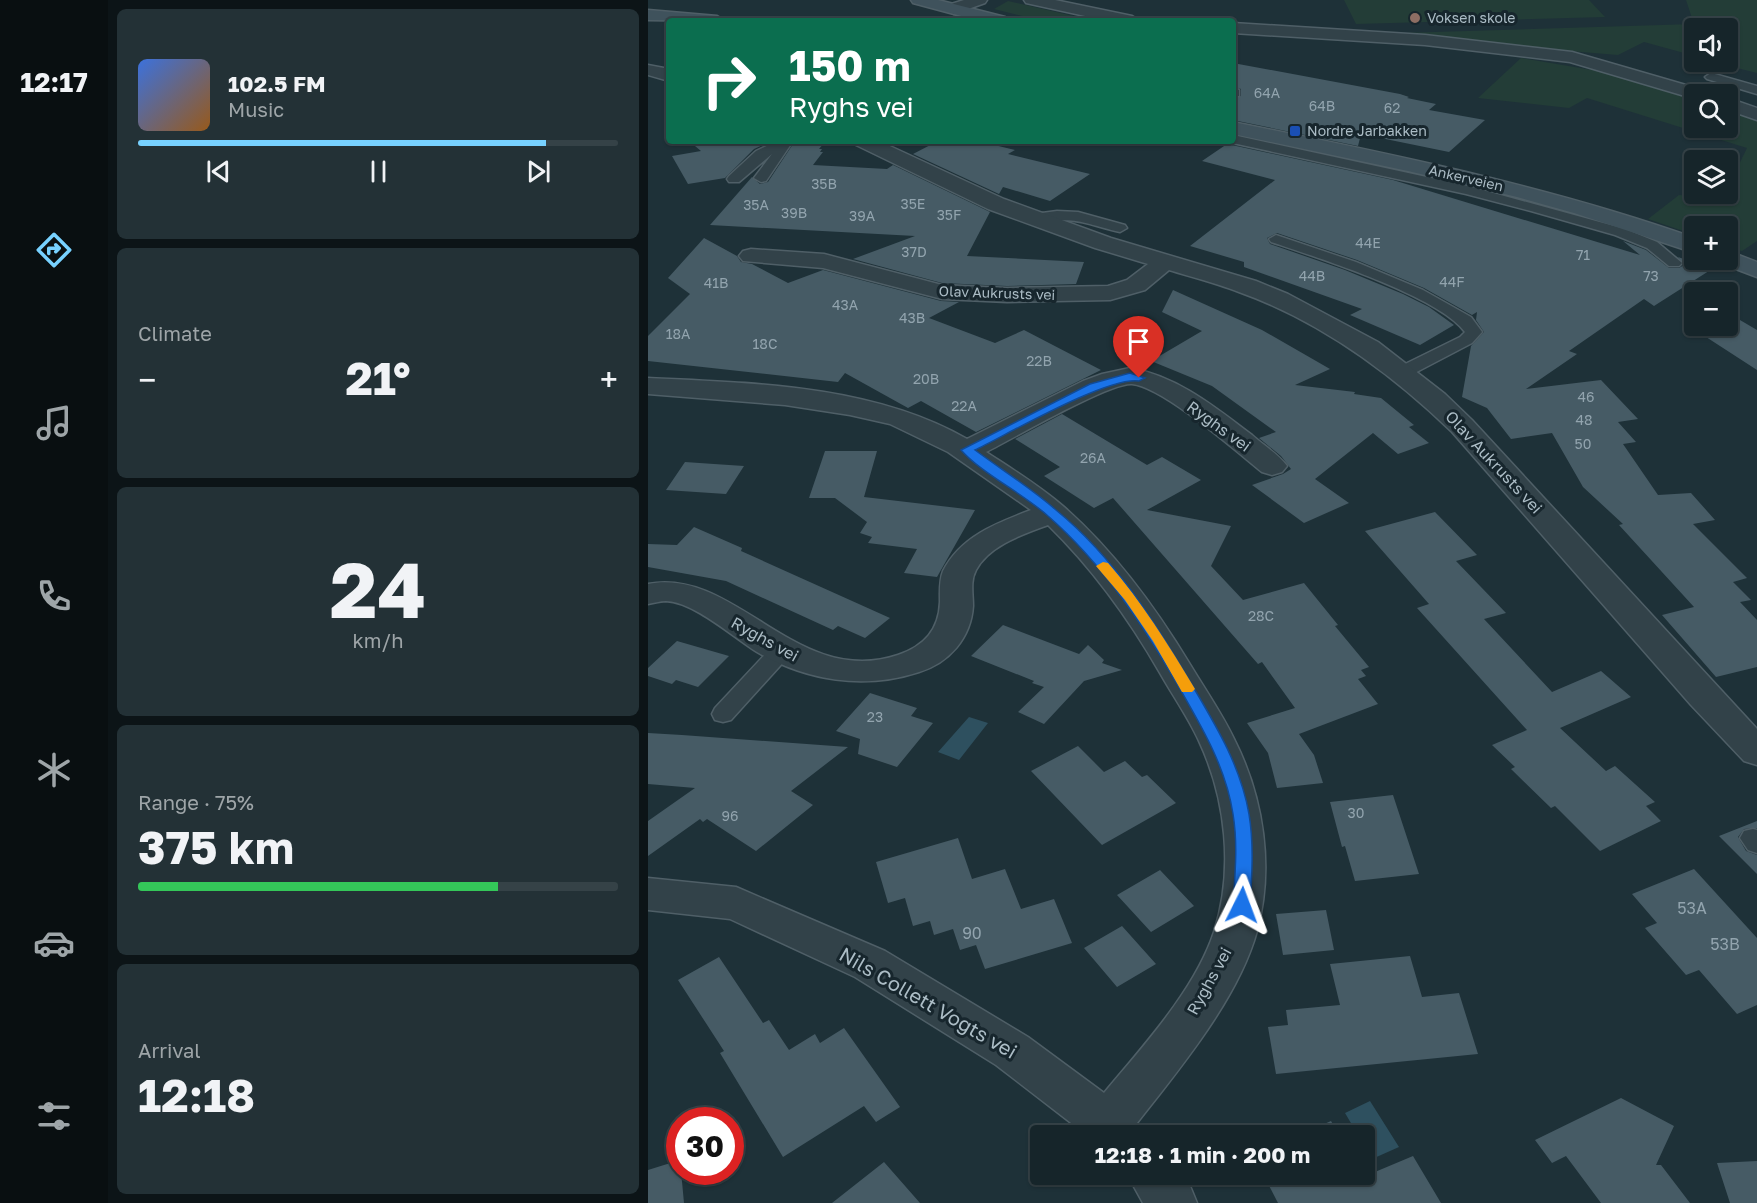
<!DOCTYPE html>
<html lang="en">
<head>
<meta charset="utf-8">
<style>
	body { margin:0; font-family:"Golos Text",sans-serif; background:#233136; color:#f1f3f6; height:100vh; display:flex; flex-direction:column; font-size:22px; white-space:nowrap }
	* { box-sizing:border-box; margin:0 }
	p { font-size:20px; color:#9ea5a8 }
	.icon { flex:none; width:33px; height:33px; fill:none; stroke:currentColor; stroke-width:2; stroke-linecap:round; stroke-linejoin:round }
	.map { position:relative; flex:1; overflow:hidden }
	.sheet { display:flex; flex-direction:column; gap:9px; padding:9px; background:#0c1417; width:540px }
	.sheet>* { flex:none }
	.top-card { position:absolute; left:18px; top:18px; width:570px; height:126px; border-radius:6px; box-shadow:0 2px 4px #0004,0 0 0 2px #354247; background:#0b6e4f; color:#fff; overflow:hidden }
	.fabs { position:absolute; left:1036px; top:18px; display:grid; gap:12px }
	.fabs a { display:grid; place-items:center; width:54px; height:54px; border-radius:6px; background:#16252a; box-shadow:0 2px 4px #0004,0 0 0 2px #354247; font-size:30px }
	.speed { position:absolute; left:18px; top:1107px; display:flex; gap:12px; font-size:30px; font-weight:700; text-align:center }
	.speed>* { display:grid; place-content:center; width:78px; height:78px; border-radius:50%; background:#16252a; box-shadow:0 2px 4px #0004,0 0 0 2px #354247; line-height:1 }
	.speed .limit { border:9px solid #d22; background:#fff; color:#111 }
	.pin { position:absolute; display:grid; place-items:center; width:51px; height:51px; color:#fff; margin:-62px -26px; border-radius:50% 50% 50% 0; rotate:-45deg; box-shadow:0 0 6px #0007 }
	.pin .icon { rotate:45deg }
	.me { position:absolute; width:66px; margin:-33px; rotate:3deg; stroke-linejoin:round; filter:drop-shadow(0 0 4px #0008) }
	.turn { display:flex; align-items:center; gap:21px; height:126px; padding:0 24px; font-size:27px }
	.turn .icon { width:78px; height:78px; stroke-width:2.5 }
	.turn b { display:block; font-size:42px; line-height:51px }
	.big { font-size:45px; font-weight:700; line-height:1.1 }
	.sheet .widget { flex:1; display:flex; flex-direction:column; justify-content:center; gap:9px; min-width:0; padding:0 21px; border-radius:9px; background:#233136 }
	.sheet .dial { align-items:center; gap:0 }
	.dial b { font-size:78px; line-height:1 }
	.song { display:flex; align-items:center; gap:18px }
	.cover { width:72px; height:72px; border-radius:9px; background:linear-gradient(135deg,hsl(220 70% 55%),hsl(30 70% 35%)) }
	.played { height:6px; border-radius:3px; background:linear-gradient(90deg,#77d1ff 85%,#354247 85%) }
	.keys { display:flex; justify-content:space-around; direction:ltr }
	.heat { display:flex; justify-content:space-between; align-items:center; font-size:33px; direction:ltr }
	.charge { height:9px; border-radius:4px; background:linear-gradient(90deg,#34c759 75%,#354247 0) }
	.trip { position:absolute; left:382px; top:1125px; width:345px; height:60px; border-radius:6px; background:#16252a; box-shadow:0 2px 4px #0004,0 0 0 2px #354247; font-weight:700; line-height:60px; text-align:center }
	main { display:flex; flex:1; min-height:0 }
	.menu { display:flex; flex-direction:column; width:108px; justify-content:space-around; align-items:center; background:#090f11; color:#9ea5a8 }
	.menu .icon { width:42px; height:42px }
	.menu .active { color:#77d1ff }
	.menu b { font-size:27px; color:#f1f3f6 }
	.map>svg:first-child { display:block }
	.green { fill:#233d37 }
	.water { fill:#2e505f }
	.building { fill:#465b65 }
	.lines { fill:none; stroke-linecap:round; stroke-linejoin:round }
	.lane-casing { stroke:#4f5f67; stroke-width:3 }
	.street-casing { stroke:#4f5f67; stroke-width:3 }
	.secondary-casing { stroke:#4f5f67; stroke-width:3 }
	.lane { fill:#324249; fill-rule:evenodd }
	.street { fill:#324249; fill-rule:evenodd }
	.secondary { fill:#3f525c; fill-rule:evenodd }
	.route { fill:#1a73e8; stroke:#114b97; stroke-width:1.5 }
	.slow { fill:#f59e0b }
	.education-dot { fill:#8d6e63; stroke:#17262d; stroke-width:2 }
	.transit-dot { fill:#1a4fb4; stroke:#17262d; stroke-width:2 }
	.labels { text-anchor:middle; stroke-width:6; stroke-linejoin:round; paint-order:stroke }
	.far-poi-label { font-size:14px; fill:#acbdc6; stroke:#17262d; text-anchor:start }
	.number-label { font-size:14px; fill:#92a4ae }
	.far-street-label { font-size:14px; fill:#acbdc6; stroke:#17262d }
	.street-label { font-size:16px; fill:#acbdc6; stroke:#17262d }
	.near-number-label { font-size:16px; fill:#92a4ae }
	.near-street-label { font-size:20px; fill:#acbdc6; stroke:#17262d }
</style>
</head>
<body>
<main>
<nav class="menu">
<b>12:17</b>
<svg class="icon active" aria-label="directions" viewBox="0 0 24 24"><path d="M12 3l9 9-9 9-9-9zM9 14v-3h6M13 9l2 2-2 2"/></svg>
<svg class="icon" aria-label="music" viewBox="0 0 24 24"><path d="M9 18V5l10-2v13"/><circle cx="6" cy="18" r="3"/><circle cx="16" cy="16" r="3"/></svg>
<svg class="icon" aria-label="phone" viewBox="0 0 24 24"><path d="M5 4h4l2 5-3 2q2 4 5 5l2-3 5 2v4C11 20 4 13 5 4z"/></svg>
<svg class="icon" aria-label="climate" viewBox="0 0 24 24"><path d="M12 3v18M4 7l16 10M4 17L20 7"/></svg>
<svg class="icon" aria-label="car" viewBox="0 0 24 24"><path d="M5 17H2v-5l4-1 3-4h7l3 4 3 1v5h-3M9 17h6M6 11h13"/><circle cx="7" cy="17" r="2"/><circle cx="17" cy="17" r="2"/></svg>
<svg class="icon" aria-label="filters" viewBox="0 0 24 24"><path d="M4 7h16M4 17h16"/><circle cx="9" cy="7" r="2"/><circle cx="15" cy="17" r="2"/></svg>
</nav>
<section class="sheet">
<div class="widget">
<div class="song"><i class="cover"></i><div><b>102.5 FM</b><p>Music</p></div></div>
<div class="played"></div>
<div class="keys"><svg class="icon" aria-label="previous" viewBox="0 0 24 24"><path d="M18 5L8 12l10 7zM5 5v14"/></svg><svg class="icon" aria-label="pause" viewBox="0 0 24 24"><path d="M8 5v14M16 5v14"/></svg><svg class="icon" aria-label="next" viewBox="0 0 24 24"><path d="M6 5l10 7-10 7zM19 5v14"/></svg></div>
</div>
<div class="widget"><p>Climate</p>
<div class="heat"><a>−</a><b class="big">21°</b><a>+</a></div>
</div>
<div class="widget dial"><b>24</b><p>km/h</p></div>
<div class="widget"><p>Range · 75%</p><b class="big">375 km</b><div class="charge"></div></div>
<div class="widget"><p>Arrival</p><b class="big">12:18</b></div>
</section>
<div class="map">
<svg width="1109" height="1203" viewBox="0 0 1109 1203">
	<rect width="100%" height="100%" fill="#1e3138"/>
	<path class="green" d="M 696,0 L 941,0 L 957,17 L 708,24 Z
		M 1038,0 L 1109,0 L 1109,73 L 1065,62 L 1080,62 L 1080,28 L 1047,28 L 1047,56 L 996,42 L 970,55 L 719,34 L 1046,24 Z
		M 360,1 L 447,21 L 395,21 L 346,9 Z
		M 873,58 L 956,72 L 1047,100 L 1047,128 L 1080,128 L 1080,111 L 1109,120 L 1109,241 L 1094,251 L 1080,247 L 1080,226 L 1047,226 L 1047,235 L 1000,219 L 1031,195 L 1059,197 L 1066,194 L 1080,194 L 1080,187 L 1099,148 L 939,98 L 921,108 L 830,98 Z"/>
	<path class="water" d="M 321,717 L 340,723 L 311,760 L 290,752 Z
		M 722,1101 L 751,1147 L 724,1159 L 717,1147 L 717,1136 L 710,1135 L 697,1113 Z"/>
	<path class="building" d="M 585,63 L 752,94 L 761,97 L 759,98 L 788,104 L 781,110 L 837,120 L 801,152 L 713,134 L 710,146 L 585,120 L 585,98 L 593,96 L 593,89 L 585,86 Z
		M 41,141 L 124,141 L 106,149 L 77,178 L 40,184 L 24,156 L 53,151 Z
		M 147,141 L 177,142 L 171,149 L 174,149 L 172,152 L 175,152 L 165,165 L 239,169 L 245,165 L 342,212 L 319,256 L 436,262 L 428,284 L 359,286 L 294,283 L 205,259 L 267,236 L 62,225 L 104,177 L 112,184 L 120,182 Z
		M 290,141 L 330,141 L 367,150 L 360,154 L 442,174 L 402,201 L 355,187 L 351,194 L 265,154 Z
		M 579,144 L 745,180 L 992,255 L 975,241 L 998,250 L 1021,268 L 1031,268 L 1036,265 L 1030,257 L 1064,269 L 1006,306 L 996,299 L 921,351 L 929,354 L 878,389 L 953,380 L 990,419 L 970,422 L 988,442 L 975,444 L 1010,495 L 1043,493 L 1067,520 L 1045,524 L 1099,578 L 1085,582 L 1103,600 L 1092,602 L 1109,620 L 1109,667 L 1068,677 L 1014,615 L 1046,607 L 971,525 L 975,524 L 935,487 L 904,433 L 863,439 L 839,408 L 814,397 L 823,346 L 836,332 L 828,320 L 829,312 L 824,315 L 776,288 L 709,260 L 629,233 L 619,238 L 622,244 L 697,270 L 755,294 L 781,307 L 806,325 L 772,345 L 702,315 L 714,309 L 596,267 L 596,262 L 542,246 L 627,180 L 554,161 Z
		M 56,238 L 89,256 L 93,262 L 104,264 L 140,283 L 175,270 L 293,301 L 311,302 L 281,318 L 347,343 L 376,330 L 453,370 L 328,432 L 273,401 L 260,408 L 197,373 L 190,382 L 0,361 L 0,336 L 42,294 L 20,278 Z
		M 525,290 L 614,330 L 682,369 L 647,385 L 707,392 L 706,394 L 733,398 L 766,425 L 761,427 L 781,443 L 750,454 L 725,433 L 667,479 L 701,503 L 656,523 L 604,485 L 635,474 L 643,469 L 633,456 L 611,438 L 628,432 L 564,386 L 503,361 L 554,331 L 514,312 Z
		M 1080,313 L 1109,330 L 1109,370 L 1038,324 L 1047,321 L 1047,326 L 1080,326 Z
		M 414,414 L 499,465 L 514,457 L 553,480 L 499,510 L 583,526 L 563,566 L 595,600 L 656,583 L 690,625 L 687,626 L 721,667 L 713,670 L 718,676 L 710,679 L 730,704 L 651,734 L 666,755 L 675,783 L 629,788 L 620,753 L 599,723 L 647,708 L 614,662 L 610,664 L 465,498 L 446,508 L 396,476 L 412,467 L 367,439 Z
		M 177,451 L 229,451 L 216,497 L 327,510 L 289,577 L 256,573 L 269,549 L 220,543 L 224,537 L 212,533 L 219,522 L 187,498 L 161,498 Z
		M 37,462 L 66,464 L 96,466 L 78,494 L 18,490 Z
		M 787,512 L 829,555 L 808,561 L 858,613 L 836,619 L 904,692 L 953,671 L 983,697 L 912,728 L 958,771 L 967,766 L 1007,802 L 998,806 L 1013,821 L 952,851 L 907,806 L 903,808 L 863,769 L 867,767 L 844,745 L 879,730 L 769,608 L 781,604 L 717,531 Z
		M 46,527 L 94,548 L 93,551 L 242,618 L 217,638 L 190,626 L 185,630 L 78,581 L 0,567 L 0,544 L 29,545 Z
		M 355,625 L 431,654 L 440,645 L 456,660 L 454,663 L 474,670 L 436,681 L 396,724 L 370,712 L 396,687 L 384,683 L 386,681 L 323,656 Z
		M 29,641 L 81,656 L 50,687 L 28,680 L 24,684 L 0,676 L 0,668 Z
		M 222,693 L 269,708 L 263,716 L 285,723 L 249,767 L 210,754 L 212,739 L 188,731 Z
		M 0,733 L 34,735 L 200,747 L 143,791 L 165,805 L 108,851 L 59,819 L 55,822 L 52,819 L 0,856 L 0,821 L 47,788 L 0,784 Z
		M 430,746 L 456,772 L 477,761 L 494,777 L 499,775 L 528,803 L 454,845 L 383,771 Z
		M 745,795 L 771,874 L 707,881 L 697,846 L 694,847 L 682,802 Z
		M 1109,821 L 1109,828 L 1096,829 L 1090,837 L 1098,851 L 1109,855 L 1109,874 L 1071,836 Z
		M 310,838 L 324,879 L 357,869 L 373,909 L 406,899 L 424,943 L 337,969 L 328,945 L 312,950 L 305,929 L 286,935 L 282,921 L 265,926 L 257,898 L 240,903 L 228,862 Z
		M 1046,869 L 1109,938 L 1109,1005 L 1089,1014 L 1051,970 L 1038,975 L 997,928 L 1009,923 L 984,894 Z
		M 512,870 L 546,906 L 503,932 L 469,895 Z
		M 678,910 L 686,950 L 635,955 L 628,914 Z
		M 474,926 L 508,964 L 469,987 L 436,948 Z
		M 762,956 L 774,997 L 811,993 L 830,1054 L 628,1074 L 620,1027 L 640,1025 L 638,1010 L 692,1005 L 682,964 Z
		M 71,957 L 115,1023 L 121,1020 L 141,1050 L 167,1034 L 172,1043 L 196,1028 L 252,1107 L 228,1122 L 216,1106 L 135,1157 L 72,1053 L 76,1051 L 30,980 Z
		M 973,1098 L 1026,1126 L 1008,1165 L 1013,1165 L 1042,1203 L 953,1203 L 918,1156 L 904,1163 L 887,1140 Z
		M 683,1121 L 691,1136 L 649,1136 Z
		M 765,1156 L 793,1203 L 630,1203 L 615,1174 L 714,1174 L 715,1177 Z
		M 32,1160 L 36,1203 L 0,1203 L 0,1170 Z
		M 1109,1161 L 1109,1203 L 1082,1203 L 1069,1163 Z
		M 236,1162 L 272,1203 L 184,1203 Z"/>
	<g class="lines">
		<g class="lane-casing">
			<path id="lane" d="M 1063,73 L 1109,86 L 1109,94 L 1059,79 L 1057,77 Z
				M 585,88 L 591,90 L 591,96 L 585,96 Z
				M 585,135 L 820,186 L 977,229 L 1009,242 L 1034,263 L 1031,266 L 1021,266 L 999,248 L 967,235 L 883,211 L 818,194 L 580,142 L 585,141 Z
				M 129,141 L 145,141 L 118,181 L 113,182 L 106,178 L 124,154 L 91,182 L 81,182 L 79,179 L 81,176 L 108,151 Z
				M 409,211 L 430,212 L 477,225 L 479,228 L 472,232 C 437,224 426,215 389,224 L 382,220 L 394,213 Z
				M 628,235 L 708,262 L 775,290 L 823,317 L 834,332 L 824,343 L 759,377 L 747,377 L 745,373 L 747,369 L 812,337 L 817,332 C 791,296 668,257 623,242 L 621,239 Z
				M 133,644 L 141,646 L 144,651 L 141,656 L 83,720 L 75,722 L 67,720 L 64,714 L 67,708 L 125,646 Z
				M 1105,829 L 1109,830 L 1109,853 L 1100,850 L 1092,838 L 1096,831 Z"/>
		</g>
		<g class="street-casing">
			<path id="street" d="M 316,0 L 339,0 L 337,3 L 306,14 L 298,9 L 300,5 Z
				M 376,0 L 407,0 L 484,16 L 492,21 L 460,21 L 378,3 Z
				M 585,23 L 777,35 L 924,52 L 1055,90 L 1057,94 L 1047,94 L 1047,99 L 922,62 L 777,45 L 585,33 Z
				M 0,65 L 21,69 L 21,81 L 0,75 Z
				M 1080,98 L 1109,108 L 1109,120 L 1080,110 Z
				M 205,141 L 231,141 L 356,199 L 463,238 L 608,281 L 640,294 L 730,342 L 797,394 L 824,420 L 1109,729 L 1109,765 L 1096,761 L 1043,705 L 804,432 C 743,373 672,321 591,292 C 568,283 544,277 521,270 L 497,290 L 462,300 L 359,302 L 294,299 L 175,268 L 95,261 L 91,256 L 95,251 L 103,249 L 176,254 L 294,285 L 359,288 L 460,286 L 479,280 L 500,264 L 447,248 L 340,209 L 208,145 Z
				M 482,368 C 529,376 567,407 604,435 C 615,445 630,454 639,466 L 634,472 L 624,475 L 614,472 C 588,451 515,387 484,384 C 462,382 364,439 338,452 C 364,469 392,486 416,507 C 467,552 508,608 543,666 C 558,691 575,715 587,741 C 616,799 626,868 609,931 C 590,999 532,1068 489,1123 L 495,1136 L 440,1136 L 348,1065 L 207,977 L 82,919 L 0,910 L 0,878 L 88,887 L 237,951 L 380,1037 L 456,1093 C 495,1046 547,990 566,932 C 586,870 578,799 551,741 C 540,717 525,696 512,673 C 481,619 445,569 400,525 C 376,534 341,545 328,570 C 322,581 325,594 325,606 C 323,638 301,663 271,672 C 216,690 158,681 109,652 C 85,637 46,602 18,601 C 12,601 6,603 0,604 L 0,584 C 88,567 148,689 250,655 C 276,646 291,630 292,602 C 292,592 291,581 295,571 C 313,536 349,523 383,510 L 300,452 L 242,424 L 202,415 L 137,405 L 0,394 L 0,378 C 106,383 225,385 319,439 L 435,381 L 454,374 Z
				M 479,1174 L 533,1174 L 542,1186 L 549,1203 L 495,1203 Z"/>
		</g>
		<g class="secondary-casing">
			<path id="secondary" d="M 263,0 L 290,0 L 357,17 L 359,21 L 332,21 L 265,3 Z
				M 0,10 L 69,16 L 77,21 L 0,20 Z
				M 585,122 C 741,154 897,185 1047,238 L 1047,253 L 926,213 L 869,197 L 760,171 L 585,134 Z
				M 1080,251 L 1109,262 L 1109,277 L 1072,263 L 1069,260 L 1080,260 Z"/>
		</g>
		<use href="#lane" class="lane"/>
		<use href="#street" class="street"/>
		<use href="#secondary" class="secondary"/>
	</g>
	<path class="route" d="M 482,373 L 497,378 L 491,381 C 460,376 360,434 327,450 C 354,470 383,488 408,510 C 467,558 509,625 547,690 C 570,729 593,768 601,814 C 606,844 604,875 602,905 L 600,910 L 594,912 L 588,910 L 585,905 C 587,875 590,844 585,814 C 578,768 555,729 532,689 C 496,626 455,564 400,516 C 376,494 333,473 313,450 L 442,384 Z"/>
	<path class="slow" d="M 455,562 L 460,563 C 494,602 520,644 547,689 L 544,692 L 534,692 L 505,641 L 477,600 L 448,566 Z"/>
	<circle class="education-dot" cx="767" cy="18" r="6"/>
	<rect class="transit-dot" x="641" y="125" width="12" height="12" rx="3"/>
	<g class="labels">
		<g class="far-poi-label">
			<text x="779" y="23">Voksen skole</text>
			<text x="659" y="136">Nordre Jarbakken</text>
		</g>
		<g class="number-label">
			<text x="619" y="98">64A</text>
			<text x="674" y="111">64B</text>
			<text x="744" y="113">62</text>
			<text x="176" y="189">35B</text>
			<text x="265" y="209">35E</text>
			<text x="108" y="210">35A</text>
			<text x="146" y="218">39B</text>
			<text x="301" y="220">35F</text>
			<text x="214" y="221">39A</text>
			<text x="720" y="248">44E</text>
			<text x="266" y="257">37D</text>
			<text x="935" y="260">71</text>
			<text x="664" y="281">44B</text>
			<text x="1003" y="281">73</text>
			<text x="804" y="287">44F</text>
			<text x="68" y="288">41B</text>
			<text x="197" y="310">43A</text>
			<text x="264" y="323">43B</text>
			<text x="30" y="339">18A</text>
			<text x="117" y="349">18C</text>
			<text x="391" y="366">22B</text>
			<text x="278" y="384">20B</text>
			<text x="938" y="402">46</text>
			<text x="316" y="411">22A</text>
			<text x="936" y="425">48</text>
			<text x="935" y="449">50</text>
			<text x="445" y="463">26A</text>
			<text x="613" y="621">28C</text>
			<text x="227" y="722">23</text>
			<text x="708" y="818">30</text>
			<text x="82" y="821">96</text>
		</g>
		<g class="far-street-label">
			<text transform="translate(818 178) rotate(13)" y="5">Ankerveien</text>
			<text transform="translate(349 293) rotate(2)" y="5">Olav Aukrusts vei</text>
		</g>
		<g class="street-label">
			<text transform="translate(571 426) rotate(36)" y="6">Ryghs vei</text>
			<text transform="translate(846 462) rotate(47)" y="6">Olav Aukrusts vei</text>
			<text transform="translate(117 639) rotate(29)" y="6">Ryghs vei</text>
			<text transform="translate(561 981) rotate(-61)" y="6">Ryghs vei</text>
		</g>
		<g class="near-number-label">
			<text x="1044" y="914">53A</text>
			<text x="324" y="939">90</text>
			<text x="1077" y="950">53B</text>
		</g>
		<g class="near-street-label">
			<text transform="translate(280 1003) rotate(30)" y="7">Nils Collett Vogts vei</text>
		</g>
	</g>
</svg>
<div class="fabs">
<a><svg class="icon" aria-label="sound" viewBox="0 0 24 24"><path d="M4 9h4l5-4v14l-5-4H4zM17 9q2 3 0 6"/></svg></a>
<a><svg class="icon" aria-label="search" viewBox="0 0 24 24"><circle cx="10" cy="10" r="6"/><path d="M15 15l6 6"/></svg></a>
<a><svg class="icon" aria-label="layers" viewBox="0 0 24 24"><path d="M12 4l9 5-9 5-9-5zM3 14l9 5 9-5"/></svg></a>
<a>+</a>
<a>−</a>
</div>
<div class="speed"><div class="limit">30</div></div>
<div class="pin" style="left:491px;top:378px;background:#d93025"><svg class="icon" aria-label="arrive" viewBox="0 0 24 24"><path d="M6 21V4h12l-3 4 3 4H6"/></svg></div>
<svg class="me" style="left:594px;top:905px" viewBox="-20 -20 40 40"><path d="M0-17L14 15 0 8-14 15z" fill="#1a73e8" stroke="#fff" stroke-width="4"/></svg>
<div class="trip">12:18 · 1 min · 200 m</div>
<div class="top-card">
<div class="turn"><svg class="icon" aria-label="right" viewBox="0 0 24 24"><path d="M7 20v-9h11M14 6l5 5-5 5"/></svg><div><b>150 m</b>Ryghs vei</div></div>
</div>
</div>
</main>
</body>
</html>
